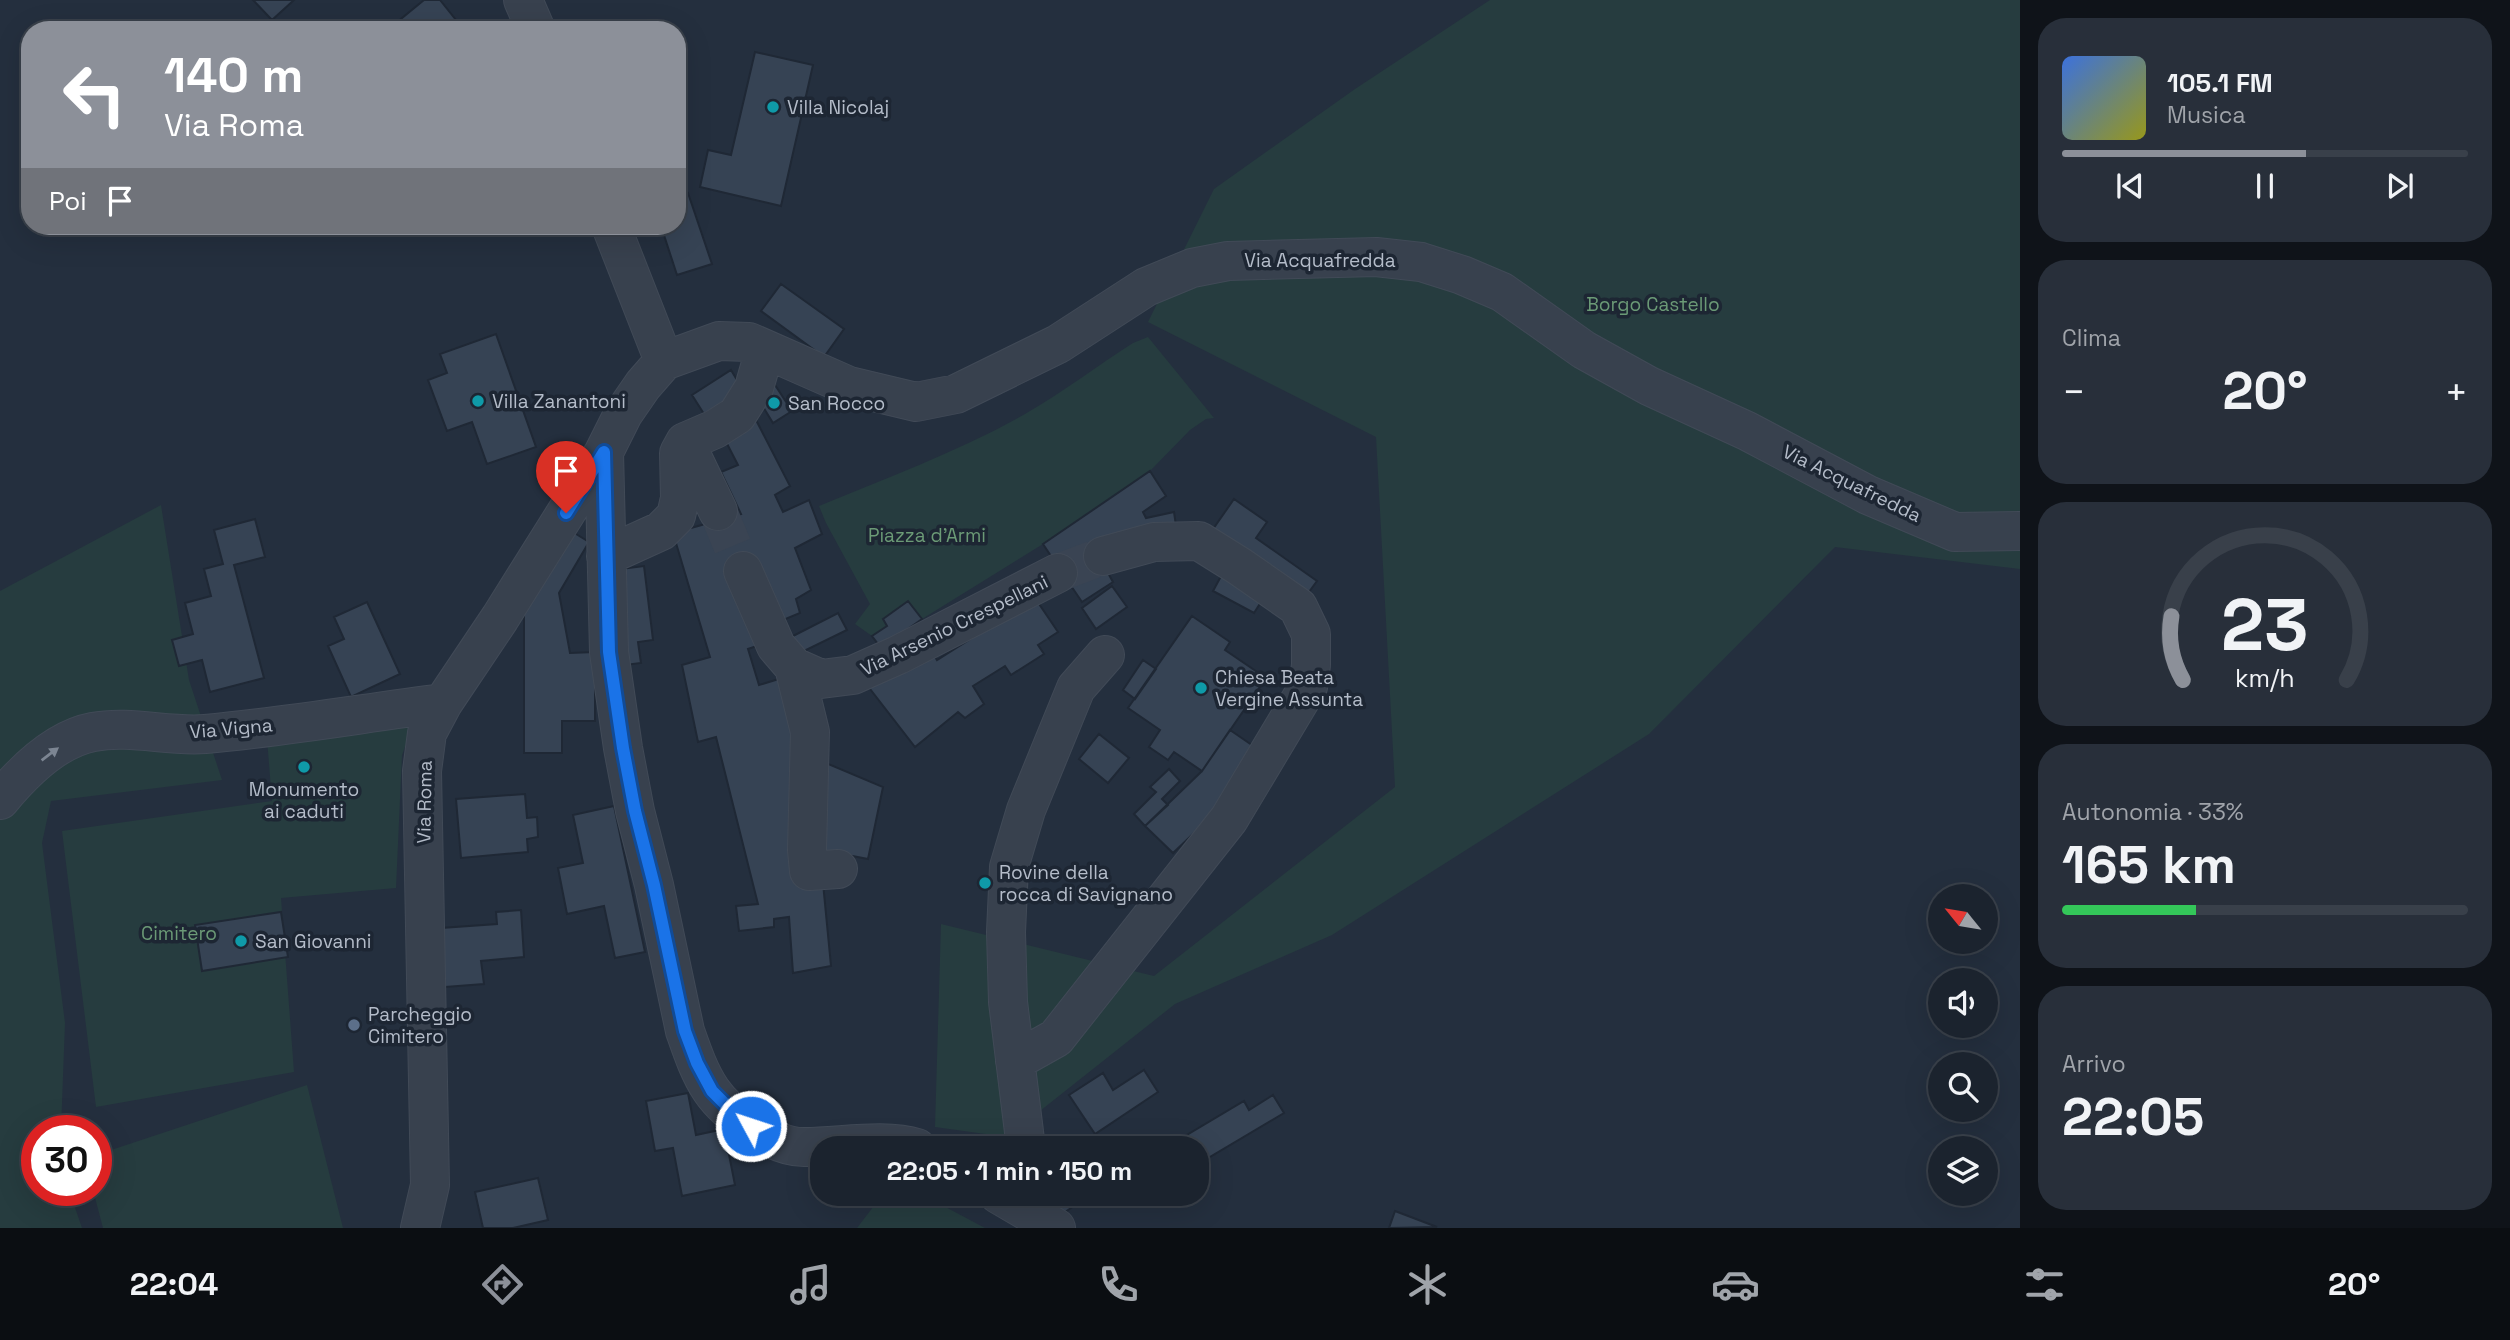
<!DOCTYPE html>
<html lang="it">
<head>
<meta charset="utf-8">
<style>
	body { margin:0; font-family:"Space Grotesk",sans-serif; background:#282f3a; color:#f1f3f6; height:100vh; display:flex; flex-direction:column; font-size:26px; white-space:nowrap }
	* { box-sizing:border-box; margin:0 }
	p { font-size:23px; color:#a0a4aa }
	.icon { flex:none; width:38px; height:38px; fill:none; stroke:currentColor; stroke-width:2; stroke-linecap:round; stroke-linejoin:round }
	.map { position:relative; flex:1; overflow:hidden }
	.drawer { display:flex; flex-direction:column; gap:18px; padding:18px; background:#0f1319; width:490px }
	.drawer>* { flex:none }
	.banner { position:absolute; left:21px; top:21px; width:665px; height:214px; border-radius:28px; box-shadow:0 7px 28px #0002,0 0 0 2px #39404a; background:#8c9099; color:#fff; overflow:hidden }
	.needle { width:46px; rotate:300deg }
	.fabs { position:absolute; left:1928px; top:884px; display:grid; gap:14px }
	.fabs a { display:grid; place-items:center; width:70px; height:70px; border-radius:50%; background:#1b232e; box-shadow:0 7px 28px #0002,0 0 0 2px #39404a; font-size:35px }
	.speed { position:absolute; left:21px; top:1115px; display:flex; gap:14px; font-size:35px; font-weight:700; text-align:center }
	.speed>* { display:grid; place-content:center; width:91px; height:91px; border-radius:50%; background:#1b232e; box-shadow:0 7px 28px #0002,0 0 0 2px #39404a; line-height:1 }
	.speed .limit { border:10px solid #d22; background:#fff; color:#111 }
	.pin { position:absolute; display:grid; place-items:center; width:60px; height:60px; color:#fff; margin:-72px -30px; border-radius:50% 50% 50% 0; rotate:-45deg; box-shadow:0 0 7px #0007 }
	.pin .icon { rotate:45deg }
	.me { position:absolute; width:77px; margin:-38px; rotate:310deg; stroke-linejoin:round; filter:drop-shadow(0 0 5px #0008) }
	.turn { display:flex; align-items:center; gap:24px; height:147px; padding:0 28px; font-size:32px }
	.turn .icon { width:91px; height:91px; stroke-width:2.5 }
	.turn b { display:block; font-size:49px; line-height:60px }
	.then { display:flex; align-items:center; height:66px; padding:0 28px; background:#0003; gap:14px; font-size:26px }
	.big { font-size:52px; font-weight:700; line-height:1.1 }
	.drawer .widget { flex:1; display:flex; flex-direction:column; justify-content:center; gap:10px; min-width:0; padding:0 24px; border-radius:28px; background:#282f3a }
	.drawer .dial { align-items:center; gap:0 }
	.dial svg { height:182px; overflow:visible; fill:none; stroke:#39404a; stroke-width:7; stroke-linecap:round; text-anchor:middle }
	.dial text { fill:#f1f3f6; stroke:none }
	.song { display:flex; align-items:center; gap:21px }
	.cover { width:84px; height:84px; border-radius:10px; background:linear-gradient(135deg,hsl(220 70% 55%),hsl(60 70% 35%)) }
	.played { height:7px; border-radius:4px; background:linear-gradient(90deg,#8c9099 60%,#39404a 60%) }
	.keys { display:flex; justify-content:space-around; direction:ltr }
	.heat { display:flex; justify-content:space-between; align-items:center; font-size:38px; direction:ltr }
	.charge { height:10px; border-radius:5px; background:linear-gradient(90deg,#34c759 33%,#39404a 0) }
	.trip { position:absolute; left:810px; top:1136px; width:399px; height:70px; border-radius:28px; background:#1b232e; box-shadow:0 7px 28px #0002,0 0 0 2px #39404a; font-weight:700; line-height:70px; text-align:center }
	.tab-bar { display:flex; height:112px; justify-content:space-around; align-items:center; background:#0b0e12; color:#a0a4aa }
	.tab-bar .icon { width:49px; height:49px }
	.tab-bar .active { color:#8c9099 }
	.tab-bar b { font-size:32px; color:#f1f3f6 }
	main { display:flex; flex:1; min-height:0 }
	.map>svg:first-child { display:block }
	.green { fill:#263c3f }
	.building { fill:#364354; stroke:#1f2835; stroke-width:2 }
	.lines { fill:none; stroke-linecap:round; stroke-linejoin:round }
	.street-tunnel { stroke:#3a4453; stroke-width:38; stroke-dasharray:38 19; stroke-linecap:butt }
	.street-casing { stroke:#414a57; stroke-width:40 }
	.street { stroke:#38414e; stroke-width:38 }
	.oneway { fill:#7c8592 }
	.route-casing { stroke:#114b97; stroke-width:18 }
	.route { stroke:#1a73e8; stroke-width:12 }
	.culture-dot { fill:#0f9aa8; stroke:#1d2633; stroke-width:2.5 }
	.service-dot { fill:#5c6f8a; stroke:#1d2633; stroke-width:2.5 }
	.labels { text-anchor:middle; stroke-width:7; stroke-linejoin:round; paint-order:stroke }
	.poi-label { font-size:19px; fill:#b4bcc9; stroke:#1d2633; text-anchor:start }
	.street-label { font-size:19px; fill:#b4bcc9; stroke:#1d2633 }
	.park-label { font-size:19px; fill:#6b9a76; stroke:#1d2633 }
</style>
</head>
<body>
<main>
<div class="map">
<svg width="2020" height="1228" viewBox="0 0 2020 1228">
	<rect width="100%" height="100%" fill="#242f3e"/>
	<path class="green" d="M 1490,0 L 2020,0 L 2020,569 L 1835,547 L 1649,734 L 1332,935 L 1175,1004 L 1007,1137 L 935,1127 L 941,924 L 1154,976 L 1395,787 L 1376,437 L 1148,322 L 1214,189 L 1355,89 Z
		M 1148,337 L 1214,418 L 1206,419 L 1190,430 L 1150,471 L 1043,544 L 922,619 L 908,601 L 883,619 L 887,626 L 872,636 L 855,624 L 870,604 L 826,523 L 819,506 C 888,477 960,451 1025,414 C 1062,393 1097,366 1133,343 Z
		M 161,505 L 189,680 L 222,780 L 51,801 L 42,843 L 65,1023 L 61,1130 L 37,1130 L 37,1190 L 69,1190 L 82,1228 L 0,1228 L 0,591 Z
		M 416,717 L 402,755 L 396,888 L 281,898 L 294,1072 L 96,1107 L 62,831 L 272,801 L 267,739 Z
		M 307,1085 L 343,1228 L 103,1228 L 93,1190 L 96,1190 L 96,1155 Z
		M 883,1194 L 921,1194 L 985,1228 L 857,1228 Z"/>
	<path class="building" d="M 253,0 L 294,0 L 272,20 Z
		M 424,0 L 440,0 L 464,30 L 401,30 L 396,23 Z
		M 755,52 L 813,65 L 781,206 L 700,187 L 708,150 L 731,155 Z
		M 688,193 L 712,264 L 677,275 L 661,226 L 677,226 L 677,197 Z
		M 781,284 L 844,329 L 824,357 L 761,311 Z
		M 496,334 L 536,447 L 487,464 L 472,422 L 447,431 L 428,380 L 447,373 L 440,354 Z
		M 731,370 L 743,390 L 704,414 L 692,395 Z
		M 775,385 L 792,411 L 773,423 L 757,397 Z
		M 755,418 L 790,486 L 775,495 L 783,512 L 809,500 L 822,534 L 795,548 L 811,590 L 796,599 L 800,613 L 778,622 L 757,646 L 748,649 L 759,685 L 782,678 L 823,883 L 831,966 L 793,973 L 789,917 L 774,919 L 774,927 L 739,931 L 736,906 L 758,904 L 716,737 L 698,742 L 682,665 L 710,657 L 673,533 L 741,514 L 721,472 L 738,465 L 722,434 Z
		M 1150,471 L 1166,496 L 1143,512 L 1146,518 L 1174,512 L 1178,539 L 1105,550 L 1065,577 L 1043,544 Z
		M 1234,499 L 1267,522 L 1256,538 L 1317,581 L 1298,607 L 1204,542 Z
		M 255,519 L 265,557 L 234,565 L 264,678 L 210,692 L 202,660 L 179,666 L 172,640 L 193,634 L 185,603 L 211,596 L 204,569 L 223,564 L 214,530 Z
		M 568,529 L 589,542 L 559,593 L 570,653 L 595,652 L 595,721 L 562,721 L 562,753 L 524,753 L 524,602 Z
		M 1098,555 L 1113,582 L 1082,602 L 1065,577 Z
		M 644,566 L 653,640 L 638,642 L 641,663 L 625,665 L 613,570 Z
		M 1226,567 L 1268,591 L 1254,613 L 1213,591 Z
		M 1112,586 L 1127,607 L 1096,629 L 1082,608 Z
		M 1035,598 L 1058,632 L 1038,645 L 1044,654 L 1011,675 L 1005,666 L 973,686 L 984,704 L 965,718 L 958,712 L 915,747 L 867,685 L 928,645 L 937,660 Z
		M 908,601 L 922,619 L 881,648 L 872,636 L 887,626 L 883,619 Z
		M 367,602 L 400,674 L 351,697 L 328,646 L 344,639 L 334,617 Z
		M 838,613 L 847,630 L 800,653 L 791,637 Z
		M 1192,616 L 1230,642 L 1225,650 L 1266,678 L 1202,771 L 1174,752 L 1168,760 L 1149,747 L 1160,730 L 1128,708 Z
		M 1143,660 L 1156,669 L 1135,699 L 1123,690 Z
		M 1230,730 L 1262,752 L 1232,797 L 1173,853 L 1145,826 L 1202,771 Z
		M 1099,734 L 1129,758 L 1108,783 L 1079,759 Z
		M 814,758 L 883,787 L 868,859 L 811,848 Z
		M 1169,769 L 1180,781 L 1162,799 L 1168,805 L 1145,826 L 1134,814 L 1156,792 L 1150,787 Z
		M 525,794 L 527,818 L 537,817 L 538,837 L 527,839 L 528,852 L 461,858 L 456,799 Z
		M 614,806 L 645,952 L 615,958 L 604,906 L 567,914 L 558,868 L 583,863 L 573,815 Z
		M 521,910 L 524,957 L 481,961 L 484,984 L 445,987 L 441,928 L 497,924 L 496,912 Z
		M 281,912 L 288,957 L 202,971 L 195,925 Z
		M 1144,1070 L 1158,1092 L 1095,1134 L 1069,1095 L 1103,1073 L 1113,1090 Z
		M 688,1093 L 696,1135 L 724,1129 L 735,1185 L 682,1196 L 673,1148 L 655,1151 L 646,1101 Z
		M 1273,1095 L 1284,1113 L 1198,1164 L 1197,1148 L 1165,1148 L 1244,1101 L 1249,1110 Z
		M 538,1178 L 548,1220 L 513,1228 L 483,1228 L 475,1192 Z
		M 1048,1194 L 1092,1194 L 1062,1214 Z
		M 1395,1211 L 1437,1227 L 1389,1228 Z"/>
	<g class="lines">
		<path class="street-tunnel" d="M 718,511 L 743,571
			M 1058,573 L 1103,556"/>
		<g class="street-casing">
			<path id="street" d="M 523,0 L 536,30
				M 611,226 L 664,361
				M 685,442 L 718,511
				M 604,452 L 609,652 L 623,748 L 635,811 L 654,885 L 685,1031 C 692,1051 699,1072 711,1090 C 728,1115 775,1148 805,1147 C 840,1147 885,1138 917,1148
				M 606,556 L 661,531 L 676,516 L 680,498 L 679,453 L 685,442 L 715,429 L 737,415 L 754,388 L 765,349
				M 743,571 L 776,646 L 794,667 L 821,679 L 853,675 L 898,655 L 1058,573
				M 794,667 L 810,732 L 807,850 L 809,871 L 838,869
				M 0,800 C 23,772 56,739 93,732 C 131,725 168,737 205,734 C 284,727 364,713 443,703
				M 1015,1061 L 1056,1038 L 1229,819 L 1308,687 L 1311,665 L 1311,634 L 1298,607 L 1239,566 L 1199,541 L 1154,542 L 1103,556
				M 1026,1148 L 1008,1002 L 1006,932 L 1009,867 L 1026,810 L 1076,688 L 1105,655
				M 998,1194 L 1056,1228
				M 420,1228 L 430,1185 L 422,771 L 427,733 L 443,703 L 500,618 L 604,452 L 623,414 L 643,385 L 664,361 L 719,341 L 749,342 L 849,386 L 916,402 L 956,394 L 1058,344 L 1146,287 L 1192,268 L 1228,261 L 1376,257 L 1421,262 L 1462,275 L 1502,292 L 1584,350 L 1649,386 L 1747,431 L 1868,495 L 1955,532 L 2020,531"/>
		</g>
		<use href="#street" class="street"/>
	</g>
	<defs><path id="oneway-solid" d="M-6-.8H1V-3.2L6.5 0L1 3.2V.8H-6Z" transform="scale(1.75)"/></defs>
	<use class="oneway" href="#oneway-solid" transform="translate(50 754) rotate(-37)"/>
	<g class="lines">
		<g class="route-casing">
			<path id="route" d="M 566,513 L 604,452 L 609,652 L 623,748 L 635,811 L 654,885 L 685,1031 L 697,1063 L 712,1091 L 737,1116 L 751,1126"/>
		</g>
		<use href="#route" class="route"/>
	</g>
	<g class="culture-dot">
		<circle cx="773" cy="107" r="7"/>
		<circle cx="478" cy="401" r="7"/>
		<circle cx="774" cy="403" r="7"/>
		<circle cx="1201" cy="688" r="7"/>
		<circle cx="304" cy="767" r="7"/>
		<circle cx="985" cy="883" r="7"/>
		<circle cx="241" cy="941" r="7"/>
	</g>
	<circle class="service-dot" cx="354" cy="1025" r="7"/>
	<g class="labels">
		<g class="poi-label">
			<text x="787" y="114">Villa Nicolaj</text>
			<text x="492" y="408">Villa Zanantoni</text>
			<text x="788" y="410">San Rocco</text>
			<text x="1215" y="684">Chiesa Beata<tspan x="1215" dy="22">Vergine Assunta</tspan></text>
			<text x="304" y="796" text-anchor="middle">Monumento<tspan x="304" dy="22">ai caduti</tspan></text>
			<text x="999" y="879">Rovine della<tspan x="999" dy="22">rocca di Savignano</tspan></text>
			<text x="255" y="948">San Giovanni</text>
			<text x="368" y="1021">Parcheggio<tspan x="368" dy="22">Cimitero</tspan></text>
		</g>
		<g class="street-label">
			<text x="1320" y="267">Via Acquafredda</text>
			<text transform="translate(1852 483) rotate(26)" y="7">Via Acquafredda</text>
			<text transform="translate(954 625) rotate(-26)" y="7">Via Arsenio Crespellani</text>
			<text transform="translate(231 728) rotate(-5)" y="7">Via Vigna</text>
			<text transform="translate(424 802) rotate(-89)" y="7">Via Roma</text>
		</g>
		<g class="park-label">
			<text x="1653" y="311">Borgo Castello</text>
			<text x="927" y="542">Piazza d'Armi</text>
			<text x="179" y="940">Cimitero</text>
		</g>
	</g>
</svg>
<div class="fabs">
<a><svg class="needle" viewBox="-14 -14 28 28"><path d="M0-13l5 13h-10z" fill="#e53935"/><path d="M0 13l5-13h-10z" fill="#a0a4aa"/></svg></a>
<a><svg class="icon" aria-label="sound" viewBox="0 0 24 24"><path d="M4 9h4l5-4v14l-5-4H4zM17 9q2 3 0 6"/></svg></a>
<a><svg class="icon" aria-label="search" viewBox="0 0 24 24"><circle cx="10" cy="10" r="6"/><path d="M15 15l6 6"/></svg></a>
<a><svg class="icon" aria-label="layers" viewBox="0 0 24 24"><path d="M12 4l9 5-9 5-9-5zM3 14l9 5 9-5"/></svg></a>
</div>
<div class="speed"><div class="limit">30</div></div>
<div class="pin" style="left:566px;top:513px;background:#d93025"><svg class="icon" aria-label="arrive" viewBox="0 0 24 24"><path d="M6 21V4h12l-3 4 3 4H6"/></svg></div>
<svg class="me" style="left:751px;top:1126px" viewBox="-20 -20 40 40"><circle r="17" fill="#1a73e8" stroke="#fff" stroke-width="3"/><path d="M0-11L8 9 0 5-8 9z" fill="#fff"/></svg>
<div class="trip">22:05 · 1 min · 150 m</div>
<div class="banner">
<div class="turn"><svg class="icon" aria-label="left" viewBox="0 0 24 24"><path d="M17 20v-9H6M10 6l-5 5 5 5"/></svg><div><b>140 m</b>Via Roma</div></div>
<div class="then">Poi<svg class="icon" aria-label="arrive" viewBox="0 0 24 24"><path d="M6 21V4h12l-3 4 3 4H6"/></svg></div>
</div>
</div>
<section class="drawer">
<div class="widget">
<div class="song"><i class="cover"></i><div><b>105.1 FM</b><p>Musica</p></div></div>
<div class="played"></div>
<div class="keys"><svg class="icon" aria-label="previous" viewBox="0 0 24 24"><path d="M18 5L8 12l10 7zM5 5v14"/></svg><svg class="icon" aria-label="pause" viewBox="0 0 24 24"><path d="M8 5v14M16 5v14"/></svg><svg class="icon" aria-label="next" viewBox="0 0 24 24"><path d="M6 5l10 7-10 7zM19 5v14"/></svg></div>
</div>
<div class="widget"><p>Clima</p>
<div class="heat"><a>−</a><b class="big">20°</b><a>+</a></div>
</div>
<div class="widget dial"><svg viewBox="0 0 100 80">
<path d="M14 69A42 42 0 1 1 86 69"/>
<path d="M14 69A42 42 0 0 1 9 41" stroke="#8c9099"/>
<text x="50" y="56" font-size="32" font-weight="700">23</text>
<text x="50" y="72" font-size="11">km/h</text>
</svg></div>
<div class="widget"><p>Autonomia · 33%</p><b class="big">165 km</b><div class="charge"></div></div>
<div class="widget"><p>Arrivo</p><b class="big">22:05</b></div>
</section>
</main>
<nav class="tab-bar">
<b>22:04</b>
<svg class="icon active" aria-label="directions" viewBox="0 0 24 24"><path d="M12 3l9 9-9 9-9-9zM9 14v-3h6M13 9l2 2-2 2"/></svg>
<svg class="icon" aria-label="music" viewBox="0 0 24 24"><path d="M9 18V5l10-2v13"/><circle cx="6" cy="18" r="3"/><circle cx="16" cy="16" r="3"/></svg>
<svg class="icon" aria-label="phone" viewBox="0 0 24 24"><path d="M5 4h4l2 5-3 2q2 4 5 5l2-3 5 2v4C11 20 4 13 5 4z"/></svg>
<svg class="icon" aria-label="climate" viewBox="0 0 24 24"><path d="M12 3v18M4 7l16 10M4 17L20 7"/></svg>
<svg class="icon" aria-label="car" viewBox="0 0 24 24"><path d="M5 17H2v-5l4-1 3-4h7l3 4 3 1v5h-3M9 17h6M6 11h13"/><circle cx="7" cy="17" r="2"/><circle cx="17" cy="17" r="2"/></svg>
<svg class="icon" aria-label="filters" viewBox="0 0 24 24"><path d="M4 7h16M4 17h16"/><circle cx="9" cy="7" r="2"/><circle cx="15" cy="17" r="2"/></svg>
<b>20°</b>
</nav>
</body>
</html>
